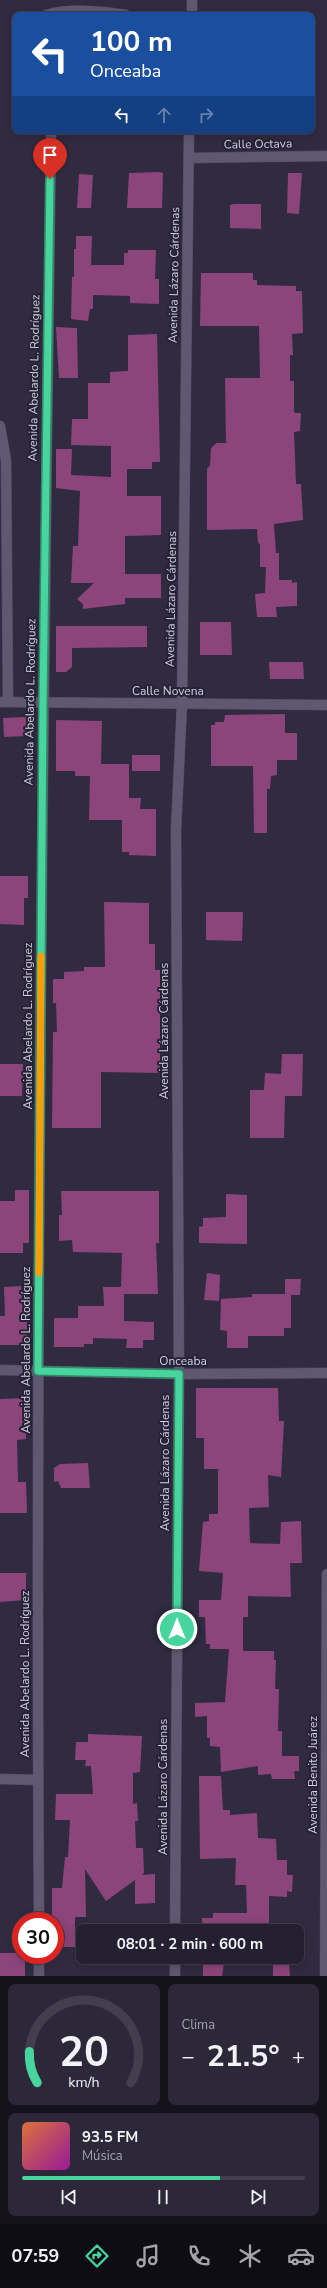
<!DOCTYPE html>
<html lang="es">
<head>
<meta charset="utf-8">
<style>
	body { margin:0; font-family:"Nunito Sans",sans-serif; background:#2d2839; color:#f1f3f6; height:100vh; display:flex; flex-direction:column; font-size:15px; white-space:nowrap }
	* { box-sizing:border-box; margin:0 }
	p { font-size:13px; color:#a3a3ab }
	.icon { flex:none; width:22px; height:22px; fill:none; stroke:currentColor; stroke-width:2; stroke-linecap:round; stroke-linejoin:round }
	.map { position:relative; height:1976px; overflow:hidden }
	.details { display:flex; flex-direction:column; gap:8px; padding:8px; background:#14121b; flex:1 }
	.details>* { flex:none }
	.guide { position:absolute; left:12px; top:12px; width:303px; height:122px; border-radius:8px; box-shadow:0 2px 10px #0003,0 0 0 1px #423e4d; background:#1a4fa0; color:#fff; overflow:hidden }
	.speed { position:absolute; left:12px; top:1912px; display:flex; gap:8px; font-size:20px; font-weight:700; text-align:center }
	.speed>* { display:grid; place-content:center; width:52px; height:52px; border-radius:50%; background:#252031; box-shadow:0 2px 10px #0003,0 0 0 1px #423e4d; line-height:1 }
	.speed .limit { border:6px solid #d22; background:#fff; color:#111 }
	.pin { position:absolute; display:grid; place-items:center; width:34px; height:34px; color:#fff; margin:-41px -17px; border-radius:50% 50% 50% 0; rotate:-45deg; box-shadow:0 0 4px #0007 }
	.pin .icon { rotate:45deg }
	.me { position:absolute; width:44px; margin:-22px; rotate:0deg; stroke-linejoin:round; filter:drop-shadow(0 0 3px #0008) }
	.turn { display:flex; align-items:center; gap:14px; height:84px; padding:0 12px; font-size:18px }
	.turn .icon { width:52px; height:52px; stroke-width:2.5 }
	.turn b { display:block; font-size:28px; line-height:34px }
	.lanes { display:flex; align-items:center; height:38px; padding:0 12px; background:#0003; justify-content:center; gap:20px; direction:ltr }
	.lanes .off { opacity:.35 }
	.big { font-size:30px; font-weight:700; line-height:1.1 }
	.details .tile { flex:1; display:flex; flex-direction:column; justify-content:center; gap:6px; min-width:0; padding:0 14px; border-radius:8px; background:#2d2839 }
	.details .dial { align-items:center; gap:0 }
	.dial svg { height:104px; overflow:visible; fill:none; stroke:#423e4d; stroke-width:7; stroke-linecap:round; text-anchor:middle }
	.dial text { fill:#f1f3f6; stroke:none }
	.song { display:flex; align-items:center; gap:12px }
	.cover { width:48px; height:48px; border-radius:6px; background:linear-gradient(135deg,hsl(20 70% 55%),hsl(300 70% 35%)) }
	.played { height:4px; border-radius:2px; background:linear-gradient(90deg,#48d49d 70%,#423e4d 70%) }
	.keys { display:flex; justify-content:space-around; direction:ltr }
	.heat { display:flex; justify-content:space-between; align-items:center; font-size:22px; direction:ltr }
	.details .tiles { flex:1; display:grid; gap:8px; grid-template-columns:1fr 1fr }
	.tile:last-child { grid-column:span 2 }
	.trip { position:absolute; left:76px; top:1924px; width:228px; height:40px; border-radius:8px; background:#252031; box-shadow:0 2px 10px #0003,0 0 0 1px #423e4d; font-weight:700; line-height:40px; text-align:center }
	.menu { display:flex; height:64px; justify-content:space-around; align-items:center; background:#0f0d14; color:#a3a3ab }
	.menu .icon { width:28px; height:28px }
	.menu .current { color:#48d49d }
	.menu b { font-size:18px; color:#f1f3f6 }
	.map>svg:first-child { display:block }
	.building { fill:#8c457a }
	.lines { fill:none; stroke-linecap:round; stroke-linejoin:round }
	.minor-casing { stroke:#4d485b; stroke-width:11 }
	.minor { stroke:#5e5871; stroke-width:10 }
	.route-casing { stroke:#2f8a66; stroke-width:10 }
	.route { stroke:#48d49d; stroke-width:7 }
	.slow { stroke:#f59e0b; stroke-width:7 }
	.labels { text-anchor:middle; stroke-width:4; stroke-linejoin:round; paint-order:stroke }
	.street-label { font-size:12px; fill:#d2d0de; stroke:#272237 }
</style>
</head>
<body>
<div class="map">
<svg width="327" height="1976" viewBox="0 0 327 1976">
	<rect width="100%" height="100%" fill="#312b41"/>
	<path class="building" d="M 160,172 L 163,173 L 162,208 L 127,208 L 129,173 Z
		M 288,173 L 302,173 L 299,214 L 287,213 Z
		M 79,174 L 93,175 L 91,208 L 77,208 Z
		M 234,204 L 261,204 L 261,229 L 230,228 L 230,205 Z
		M 76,236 L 92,236 L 91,265 L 124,265 L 124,253 L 128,253 L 128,250 L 156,250 L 155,279 L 159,279 L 159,304 L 130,303 L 130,296 L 93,295 L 93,309 L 90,309 L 88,321 L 71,319 L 72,277 L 74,277 L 74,249 L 76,249 Z
		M 201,273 L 253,273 L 253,280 L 257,280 L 257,285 L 296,286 L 296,291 L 302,291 L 303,333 L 292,334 L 293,355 L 290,355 L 290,381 L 294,381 L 294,411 L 295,413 L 301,413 L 300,431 L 294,432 L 296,484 L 301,484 L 303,520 L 274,524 L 276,553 L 279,553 L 279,580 L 292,580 L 292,583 L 297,582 L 297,606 L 276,607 L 277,617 L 257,617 L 255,594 L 265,593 L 266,567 L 260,567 L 260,544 L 258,543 L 257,529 L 207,530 L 207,469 L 210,465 L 211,448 L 217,443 L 226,443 L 225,378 L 260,378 L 259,326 L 200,326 Z
		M 56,327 L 77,328 L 78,378 L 59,378 Z
		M 157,334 L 160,462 L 152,462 L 152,469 L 127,469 L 127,496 L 161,496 L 161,535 L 125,536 L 125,574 L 161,574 L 161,598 L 125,598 L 125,604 L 83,609 L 83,604 L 77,599 L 94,583 L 71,583 L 73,546 L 78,546 L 80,491 L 56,488 L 56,449 L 72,449 L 71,475 L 111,477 L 111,446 L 71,445 L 72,419 L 88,419 L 88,383 L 110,383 L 110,372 L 128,371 L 128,335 Z
		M 200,622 L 231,622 L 232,655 L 200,655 Z
		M 56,626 L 147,626 L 147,647 L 72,648 L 72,667 L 66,672 L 56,672 Z
		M 269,662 L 303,662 L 304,679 L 270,679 Z
		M 285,714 L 285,733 L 297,733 L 297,760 L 277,760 L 277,775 L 271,776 L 270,789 L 267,789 L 267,833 L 254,833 L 253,766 L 211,766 L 211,725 L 215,725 L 215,722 L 224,722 L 225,715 Z
		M 26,717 L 26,736 L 4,737 L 3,718 Z
		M 56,720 L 102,721 L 101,764 L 129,764 L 129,798 L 141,798 L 140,809 L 156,809 L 156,856 L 129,855 L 129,852 L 122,852 L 122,820 L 89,820 L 90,776 L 75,776 L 75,771 L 56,771 Z
		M 132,755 L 160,755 L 160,771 L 132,771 Z
		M 0,876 L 28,876 L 28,898 L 24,898 L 24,925 L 0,924 Z
		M 104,902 L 149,903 L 149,944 L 155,944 L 155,970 L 160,970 L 160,1073 L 101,1072 L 101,1128 L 52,1128 L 53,1032 L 57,1032 L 56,1003 L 53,1003 L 53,979 L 64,979 L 64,972 L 84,971 L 84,967 L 105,967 Z
		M 206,912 L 243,912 L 242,941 L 206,940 Z
		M 282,1054 L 303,1054 L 302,1096 L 285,1096 L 284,1138 L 250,1138 L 250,1090 L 264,1090 L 265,1073 L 281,1074 Z
		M 0,1064 L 23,1064 L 22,1096 L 0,1096 Z
		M 15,1190 L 29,1190 L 29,1243 L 23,1243 L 23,1253 L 0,1253 L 0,1201 L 15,1201 Z
		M 61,1191 L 159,1191 L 159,1243 L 156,1243 L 158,1294 L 124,1294 L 124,1321 L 154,1322 L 154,1340 L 143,1340 L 143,1348 L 126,1348 L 127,1339 L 93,1338 L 93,1344 L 84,1344 L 84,1347 L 54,1347 L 54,1318 L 78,1318 L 78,1306 L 104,1306 L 103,1287 L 121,1287 L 122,1253 L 73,1252 L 72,1240 L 59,1241 L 59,1215 L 62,1215 Z
		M 226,1194 L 247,1195 L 247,1244 L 199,1243 L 199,1227 L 203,1226 L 203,1218 L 226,1217 Z
		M 207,1273 L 220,1275 L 219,1301 L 204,1300 Z
		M 285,1279 L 301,1279 L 300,1295 L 291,1295 L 291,1328 L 284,1328 L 284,1336 L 248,1336 L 248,1348 L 227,1348 L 227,1331 L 220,1330 L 221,1299 L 252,1297 L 252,1294 L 285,1294 Z
		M 21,1286 L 23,1316 L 27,1316 L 27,1345 L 0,1345 L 0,1316 L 5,1316 L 4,1287 Z
		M 196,1388 L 278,1388 L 279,1421 L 284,1421 L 281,1477 L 268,1475 L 269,1507 L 249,1508 L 250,1543 L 280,1544 L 281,1522 L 301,1521 L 302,1563 L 290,1563 L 291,1597 L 248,1596 L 248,1617 L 243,1617 L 243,1651 L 274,1651 L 274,1660 L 276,1660 L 275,1689 L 279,1689 L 278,1731 L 282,1731 L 282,1756 L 299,1756 L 299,1771 L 294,1771 L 295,1779 L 272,1779 L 271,1774 L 258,1775 L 258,1766 L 221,1772 L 220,1747 L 210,1746 L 210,1738 L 207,1738 L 207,1716 L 195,1717 L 195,1703 L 225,1702 L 229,1649 L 210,1649 L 210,1644 L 206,1644 L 205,1617 L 199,1617 L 199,1600 L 221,1600 L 223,1573 L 199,1571 L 203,1522 L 209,1521 L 209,1514 L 218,1514 L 218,1469 L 204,1469 L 204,1438 L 196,1438 Z
		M 26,1398 L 26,1439 L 17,1440 L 18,1482 L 26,1482 L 27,1513 L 0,1513 L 0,1399 Z
		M 88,1463 L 90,1488 L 61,1488 L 58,1481 L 54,1482 L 54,1468 L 60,1464 Z
		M 0,1573 L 26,1573 L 26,1600 L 0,1602 Z
		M 88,1734 L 142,1736 L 140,1772 L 133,1773 L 133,1804 L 137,1803 L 138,1821 L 135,1821 L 136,1848 L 143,1848 L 144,1873 L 142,1875 L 155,1874 L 155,1903 L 135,1904 L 135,1880 L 106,1901 L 85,1869 L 86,1917 L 75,1917 L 75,1947 L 55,1947 L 55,1921 L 53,1921 L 52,1917 L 52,1888 L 62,1888 L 65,1857 L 68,1857 L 70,1820 L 55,1820 L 56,1794 L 93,1794 L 91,1766 L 85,1766 L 86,1760 L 75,1760 L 76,1742 L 88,1742 Z
		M 199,1776 L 221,1776 L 223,1810 L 230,1810 L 230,1815 L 257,1813 L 258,1838 L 276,1839 L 277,1860 L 287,1860 L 287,1875 L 293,1875 L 292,1892 L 287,1891 L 287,1897 L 269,1896 L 269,1931 L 202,1931 L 202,1918 L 213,1918 L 213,1913 L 247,1913 L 246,1885 L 235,1885 L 236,1858 L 200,1859 Z
		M 0,1953 L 21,1953 L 21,1955 L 25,1955 L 25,1976 L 0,1976 Z
		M 203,1957 L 225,1957 L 222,1976 L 203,1976 Z
		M 273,1962 L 289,1962 L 290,1976 L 273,1976 Z"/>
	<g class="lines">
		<g class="minor-casing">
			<path id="minor" d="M 46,15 C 68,8 103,11 126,15
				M 192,15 L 192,0
				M 189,158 L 327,156
				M 0,426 L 6,460 L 8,701
				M 0,702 L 327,705
				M 0,1370 L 179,1374 L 327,1373
				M 0,1779 L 38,1780
				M 39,1921 C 35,1324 43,728 51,131
				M 175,1931 L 179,1374 L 176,830 L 182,704 L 189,131
				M 39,1955 L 39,1976
				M 175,1976 L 175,1957
				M 325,1976 L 327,1574"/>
		</g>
		<use href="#minor" class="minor"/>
	</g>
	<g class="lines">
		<g class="route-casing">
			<path id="route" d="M 50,179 L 43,703 L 38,1371 L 179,1374 L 177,1629"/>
		</g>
		<use href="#route" class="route"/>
		<path class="slow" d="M 39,1273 L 41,956"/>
	</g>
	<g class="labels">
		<g class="street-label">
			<text transform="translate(258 144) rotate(-1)" y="4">Calle Octava</text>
			<text transform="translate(174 275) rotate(-89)" y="4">Avenida Lázaro Cárdenas</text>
			<text transform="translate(34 378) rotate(-89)" y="4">Avenida Abelardo L. Rodríguez</text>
			<text transform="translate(171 599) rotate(-89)" y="4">Avenida Lázaro Cárdenas</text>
			<text x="168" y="695">Calle Novena</text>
			<text transform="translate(30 702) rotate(-89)" y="4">Avenida Abelardo L. Rodríguez</text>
			<text transform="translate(28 1026) rotate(-90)" y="4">Avenida Abelardo L. Rodríguez</text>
			<text transform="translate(164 1031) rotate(-90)" y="4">Avenida Lázaro Cárdenas</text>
			<text transform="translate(26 1350) rotate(-90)" y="4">Avenida Abelardo L. Rodríguez</text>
			<text x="183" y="1365">Onceaba</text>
			<text transform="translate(165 1463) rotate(-90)" y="4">Avenida Lázaro Cárdenas</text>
			<text transform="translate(25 1674) rotate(-90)" y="4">Avenida Abelardo L. Rodríguez</text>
			<text transform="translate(313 1775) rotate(-90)" y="4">Avenida Benito Juárez</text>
			<text transform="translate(163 1787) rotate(-90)" y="4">Avenida Lázaro Cárdenas</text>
		</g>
	</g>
</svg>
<div class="speed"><div class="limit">30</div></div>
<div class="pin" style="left:50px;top:179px;background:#d93025"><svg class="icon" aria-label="arrive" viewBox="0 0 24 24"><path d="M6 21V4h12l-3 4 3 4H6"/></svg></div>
<svg class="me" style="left:177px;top:1629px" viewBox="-20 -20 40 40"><circle r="17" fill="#48d49d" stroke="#fff" stroke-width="3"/><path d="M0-11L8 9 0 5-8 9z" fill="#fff"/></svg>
<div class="trip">08:01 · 2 min · 600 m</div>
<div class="guide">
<div class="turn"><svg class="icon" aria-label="left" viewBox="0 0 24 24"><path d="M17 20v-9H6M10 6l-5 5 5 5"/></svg><div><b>100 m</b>Onceaba</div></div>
<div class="lanes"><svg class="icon" aria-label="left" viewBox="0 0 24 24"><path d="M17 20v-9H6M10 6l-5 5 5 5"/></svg><svg class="icon off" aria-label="ahead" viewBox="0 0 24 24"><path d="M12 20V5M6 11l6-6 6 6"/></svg><svg class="icon off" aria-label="right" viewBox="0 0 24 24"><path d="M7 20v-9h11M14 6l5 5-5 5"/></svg></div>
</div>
</div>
<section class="details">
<div class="tiles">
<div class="tile dial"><svg viewBox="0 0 100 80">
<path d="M14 69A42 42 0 1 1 86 69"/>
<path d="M14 69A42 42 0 0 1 8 45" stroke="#48d49d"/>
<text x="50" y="56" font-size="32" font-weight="700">20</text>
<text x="50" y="72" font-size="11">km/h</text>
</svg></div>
<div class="tile"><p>Clima</p>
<div class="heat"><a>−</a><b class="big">21.5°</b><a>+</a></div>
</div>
<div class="tile">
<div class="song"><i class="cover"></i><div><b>93.5 FM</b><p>Música</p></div></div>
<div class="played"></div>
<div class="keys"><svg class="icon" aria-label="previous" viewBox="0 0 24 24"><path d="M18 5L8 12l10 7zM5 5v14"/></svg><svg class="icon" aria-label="pause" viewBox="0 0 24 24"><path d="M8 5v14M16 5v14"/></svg><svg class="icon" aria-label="next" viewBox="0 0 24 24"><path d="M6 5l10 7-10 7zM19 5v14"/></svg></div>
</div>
</div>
</section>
<nav class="menu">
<b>07:59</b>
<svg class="icon current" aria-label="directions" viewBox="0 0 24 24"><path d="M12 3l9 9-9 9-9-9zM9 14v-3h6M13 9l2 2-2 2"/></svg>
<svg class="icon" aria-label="music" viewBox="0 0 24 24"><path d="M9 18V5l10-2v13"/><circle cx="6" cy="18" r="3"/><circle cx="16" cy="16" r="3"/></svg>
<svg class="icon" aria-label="phone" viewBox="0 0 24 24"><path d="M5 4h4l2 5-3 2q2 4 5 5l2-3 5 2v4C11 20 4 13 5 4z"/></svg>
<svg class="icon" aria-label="climate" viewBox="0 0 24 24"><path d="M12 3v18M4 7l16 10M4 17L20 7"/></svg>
<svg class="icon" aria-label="car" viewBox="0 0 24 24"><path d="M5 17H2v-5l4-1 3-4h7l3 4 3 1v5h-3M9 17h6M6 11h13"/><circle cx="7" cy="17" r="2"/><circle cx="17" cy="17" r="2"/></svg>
</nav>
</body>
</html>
